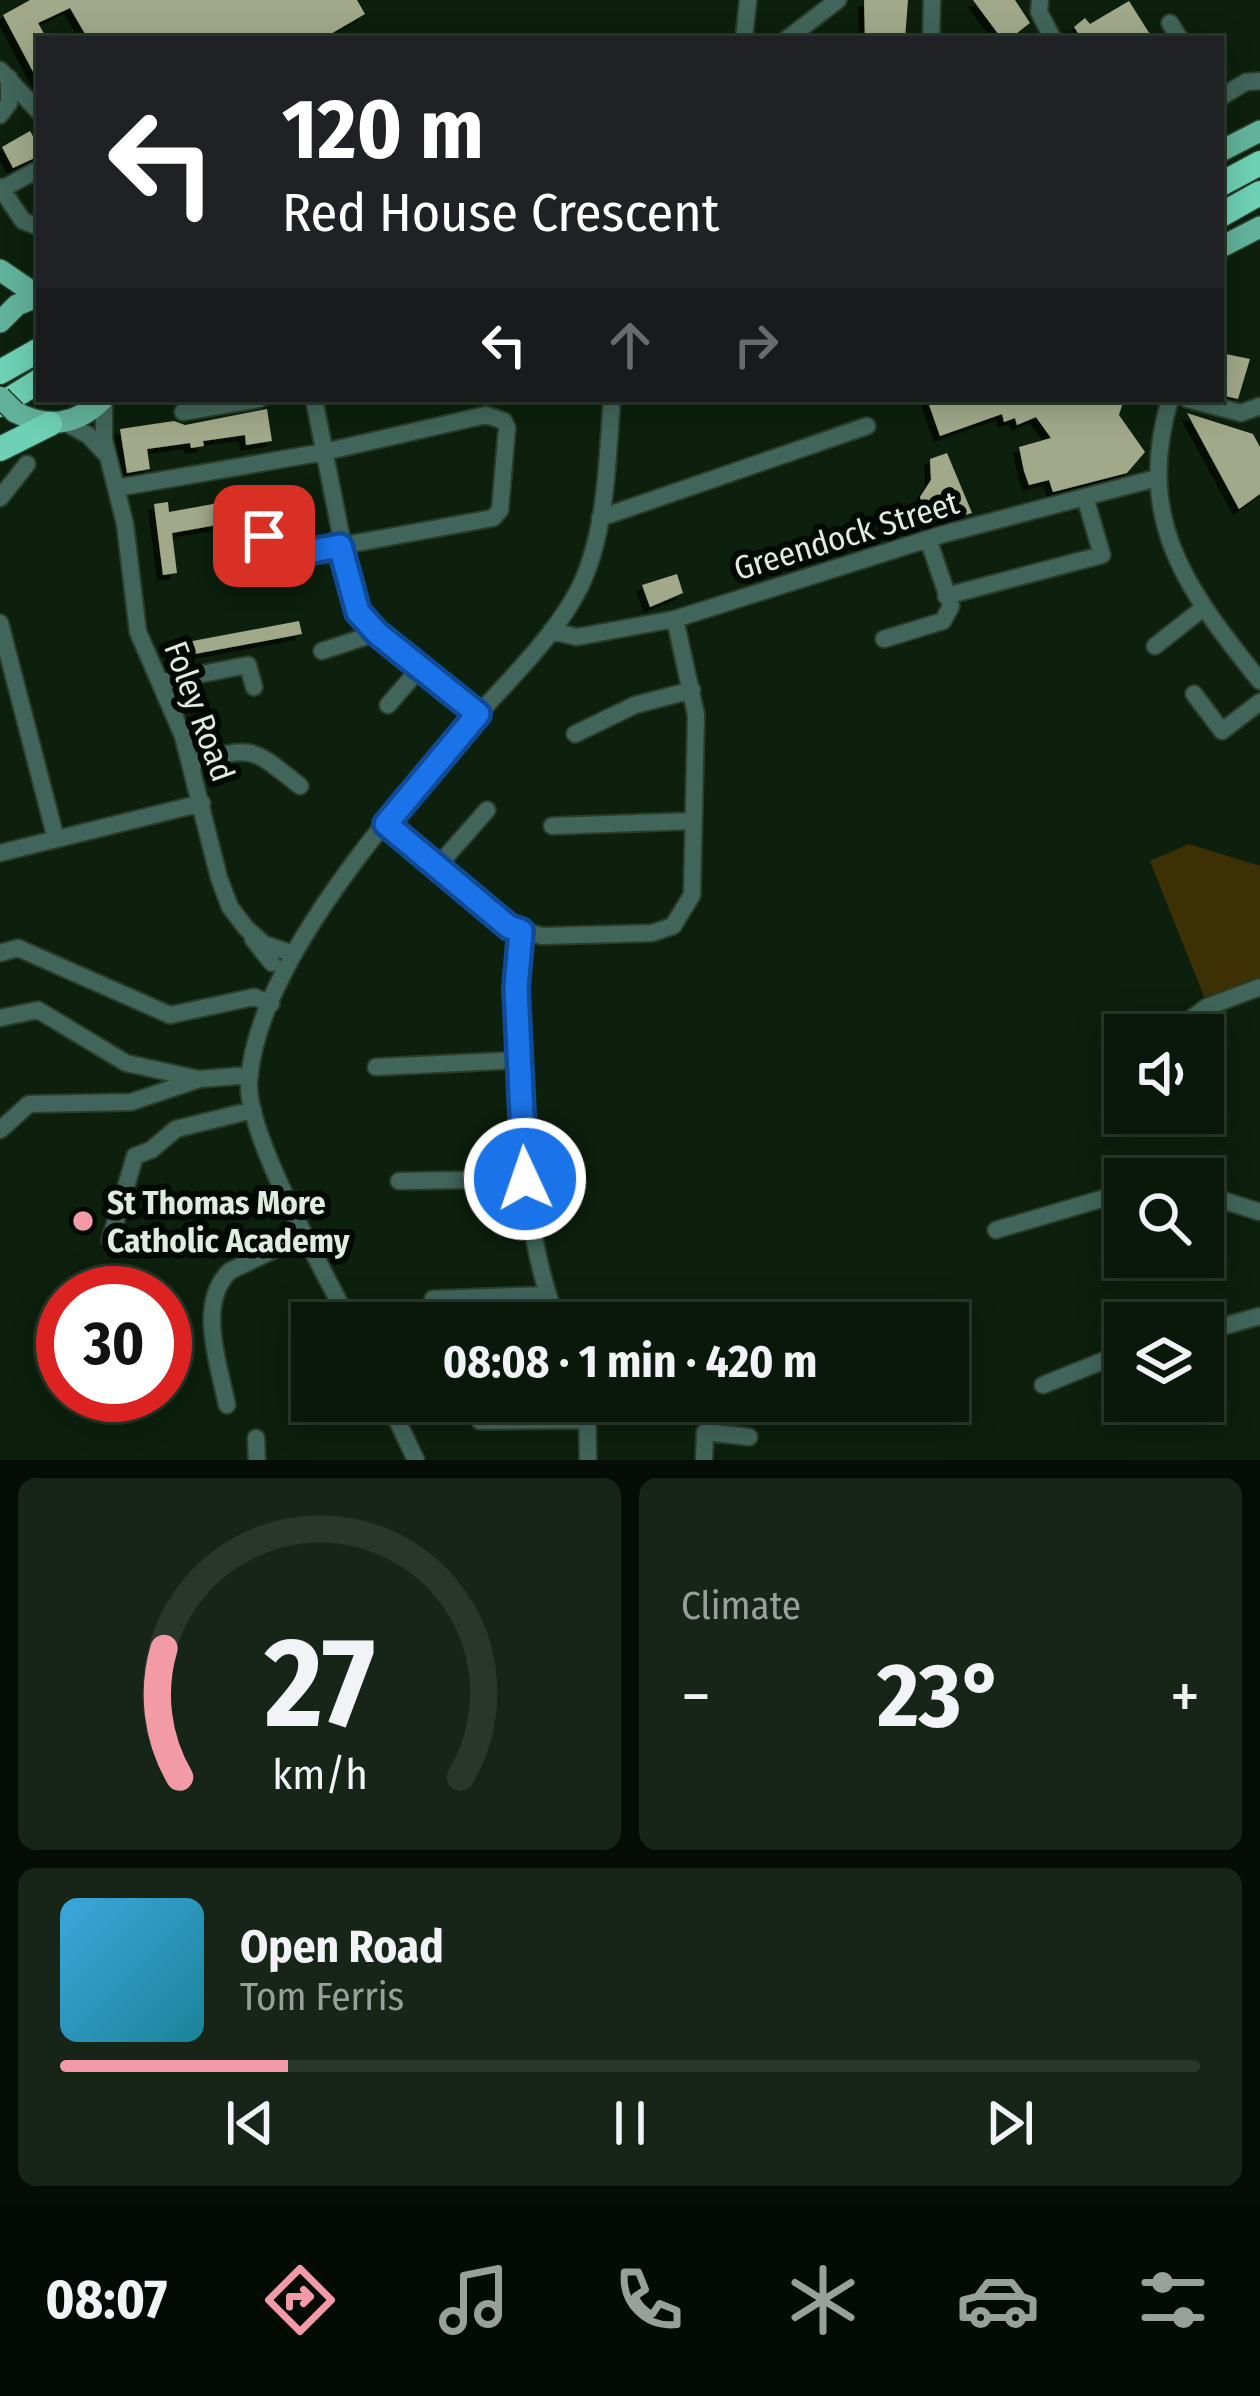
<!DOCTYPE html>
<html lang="en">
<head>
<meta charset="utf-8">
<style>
	body { margin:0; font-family:"Fira Sans Condensed",sans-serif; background:#172518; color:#f1f3f6; height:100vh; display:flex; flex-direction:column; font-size:45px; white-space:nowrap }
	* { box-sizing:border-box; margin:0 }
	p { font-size:39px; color:#99a09c }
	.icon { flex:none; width:66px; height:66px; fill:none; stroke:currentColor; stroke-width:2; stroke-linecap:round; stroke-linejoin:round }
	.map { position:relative; height:1460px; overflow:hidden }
	.side { display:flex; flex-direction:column; gap:18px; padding:18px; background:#050d06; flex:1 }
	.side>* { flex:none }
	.hud { position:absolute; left:36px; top:36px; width:1188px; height:366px; border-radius:0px; box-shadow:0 6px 30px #0003,0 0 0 3px #29372b; background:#202124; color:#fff; overflow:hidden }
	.buttons { position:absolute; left:1104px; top:1014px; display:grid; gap:24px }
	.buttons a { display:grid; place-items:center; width:120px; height:120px; border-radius:0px; background:#09180a; box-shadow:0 6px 30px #0003,0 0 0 3px #29372b; font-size:60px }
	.speed { position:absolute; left:36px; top:1266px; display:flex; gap:24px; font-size:60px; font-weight:700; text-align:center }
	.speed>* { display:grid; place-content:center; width:156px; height:156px; border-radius:50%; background:#09180a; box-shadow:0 6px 30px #0003,0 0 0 3px #29372b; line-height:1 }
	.speed .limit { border:18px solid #d22; background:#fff; color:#111 }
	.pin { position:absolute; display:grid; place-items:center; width:102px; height:102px; color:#fff; margin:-51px; border-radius:24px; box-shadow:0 6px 18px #0006 }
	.me { position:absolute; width:132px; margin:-66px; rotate:357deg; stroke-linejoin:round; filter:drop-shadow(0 0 9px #0008) }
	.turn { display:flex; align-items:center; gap:42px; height:252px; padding:0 48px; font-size:54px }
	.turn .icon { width:156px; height:156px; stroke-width:2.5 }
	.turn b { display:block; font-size:84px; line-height:102px }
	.lanes { display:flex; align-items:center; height:114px; padding:0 48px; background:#0003; justify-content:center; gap:60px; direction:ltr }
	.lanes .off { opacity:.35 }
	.big { font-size:90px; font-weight:700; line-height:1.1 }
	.side .widget { flex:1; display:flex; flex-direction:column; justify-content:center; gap:18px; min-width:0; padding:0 42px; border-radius:18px; background:#172518 }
	.side .dial { align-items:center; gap:0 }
	.dial svg { height:312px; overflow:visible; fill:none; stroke:#29372b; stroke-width:7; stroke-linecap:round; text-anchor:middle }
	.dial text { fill:#f1f3f6; stroke:none }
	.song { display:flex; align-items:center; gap:36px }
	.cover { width:144px; height:144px; border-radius:18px; background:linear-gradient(135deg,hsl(200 70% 55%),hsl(190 70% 35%)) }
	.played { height:12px; border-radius:6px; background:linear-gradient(90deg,#f39aa7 20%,#29372b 20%) }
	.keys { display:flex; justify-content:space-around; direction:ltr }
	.heat { display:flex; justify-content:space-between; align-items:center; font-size:66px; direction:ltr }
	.side .tiles { flex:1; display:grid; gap:18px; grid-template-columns:1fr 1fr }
	.widget:last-child { grid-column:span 2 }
	.trip { position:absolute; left:291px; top:1302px; width:678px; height:120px; border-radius:0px; background:#09180a; box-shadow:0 6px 30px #0003,0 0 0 3px #29372b; font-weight:700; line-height:120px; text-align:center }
	.tab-bar { display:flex; height:192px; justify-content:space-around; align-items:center; background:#040a04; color:#99a09c }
	.tab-bar .icon { width:84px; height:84px }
	.tab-bar .on { color:#f39aa7 }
	.tab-bar b { font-size:54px; color:#f1f3f6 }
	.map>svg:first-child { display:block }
	.green { fill:#3d3004 }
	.building { fill:#a2a98a; filter:url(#shadow) }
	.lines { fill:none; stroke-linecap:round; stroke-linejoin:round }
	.minor-casing { stroke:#2a3d2a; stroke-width:20 }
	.major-casing { stroke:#2a3d2a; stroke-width:24 }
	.highway-casing { stroke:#2a3d2a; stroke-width:27 }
	.minor { stroke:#41655a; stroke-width:16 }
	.major { stroke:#62b29b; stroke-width:21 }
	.highway { stroke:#6ed0b4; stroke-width:24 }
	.major-bridge-casing { stroke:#2a3d2a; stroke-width:24; stroke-linecap:butt }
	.major-bridge { stroke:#62b29b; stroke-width:21 }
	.route-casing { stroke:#114b97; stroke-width:30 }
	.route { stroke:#1a73e8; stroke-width:21 }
	.poi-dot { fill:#f39aa7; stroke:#020803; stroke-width:4.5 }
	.labels { text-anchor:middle; stroke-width:12; stroke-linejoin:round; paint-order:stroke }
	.street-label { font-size:33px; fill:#dfecdf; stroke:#020803 }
	.poi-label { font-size:33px; font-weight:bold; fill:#dfecdf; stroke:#020803; text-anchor:start }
</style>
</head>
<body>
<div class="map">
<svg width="1260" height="1460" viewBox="0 0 1260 1460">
	<defs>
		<filter id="shadow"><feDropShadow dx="-6" dy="6" stdDeviation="0" flood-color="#0009"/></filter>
	</defs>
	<rect width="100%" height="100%" fill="#0c200d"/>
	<path class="green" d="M 1189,844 L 1260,866 L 1260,978 L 1205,999 L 1150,861 Z"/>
	<path class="building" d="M 30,0 L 357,0 L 365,14 L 322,39 L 88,39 L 70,8 L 38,23 L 47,39 L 39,39 L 39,83 L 3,15 Z
		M 864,0 L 908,0 L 905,39 L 865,39 Z
		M 973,0 L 1015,0 L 1030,23 L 1009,39 L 1002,39 Z
		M 1129,1 L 1153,39 L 1082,39 L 1074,27 L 1085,18 L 1090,24 Z
		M 30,131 L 39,147 L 39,156 L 13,168 L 2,147 Z
		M 1221,353 L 1250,359 L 1238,399 L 1221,395 Z
		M 927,399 L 1124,399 L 1119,415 L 1145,452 L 1127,473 L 1053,492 L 1049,480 L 1029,485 L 1024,471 L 1019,447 L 1051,438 L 1036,417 L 1017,425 L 1015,418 L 1004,422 L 1002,414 L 940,436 Z
		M 267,409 L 272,441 L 246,445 L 245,435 L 203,441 L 204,446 L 191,448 L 190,443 L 147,449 L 150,469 L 127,473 L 120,429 L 174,421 L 185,425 Z
		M 1187,413 L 1253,434 L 1260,447 L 1260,494 L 1239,509 Z
		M 947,453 L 972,513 L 929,525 L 920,497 L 931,480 L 930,459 Z
		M 274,493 L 278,514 L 172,533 L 177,573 L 163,575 L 154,504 L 168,502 L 169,512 Z
		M 677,574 L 683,593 L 650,607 L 642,585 Z
		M 299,621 L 302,634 L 173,658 L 171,645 Z"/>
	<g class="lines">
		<g class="minor-casing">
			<path id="minor" d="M 1040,0 L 1039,12 L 1053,39
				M 1170,23 L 1180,39
				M 744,39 L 748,0
				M 787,39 L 838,0
				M 931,39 L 932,0
				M 0,70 L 39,112
				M 1221,97 L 1246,82 L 1260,81
				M 0,115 L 9,103 L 9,78
				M 0,187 L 23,221 L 39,227
				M 2,189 L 39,169
				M 104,399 L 104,440 L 125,524 L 138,632 L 183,736 L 219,878 L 230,907 L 246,928 L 264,944 L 294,954
				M 314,399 L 355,606 L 377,633 L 478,714
				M 1170,399 C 1134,521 1187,590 1260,681
				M 1187,399 L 1241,413 L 1260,406
				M 183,412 L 259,399
				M 64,422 L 88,435 L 106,454
				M 116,488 L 324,452 L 486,415 L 504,421 L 507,428 L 500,510 L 493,518 L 247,563
				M 0,498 L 27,464
				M 600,518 L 867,426
				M 264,535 L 269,559
				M 946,596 L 1102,555 L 1085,497
				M 0,623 L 56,839
				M 551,631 L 577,637 L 675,619 L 944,534 L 1157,478
				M 884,639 L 943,621 L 951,606 L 928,539
				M 1155,646 L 1202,609
				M 322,651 L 377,633
				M 160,682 L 248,665 L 254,687
				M 1194,694 L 1222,731 L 1260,702
				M 388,705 L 421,667
				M 575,734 L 635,705 L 692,690
				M 191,763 C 253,746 250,746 300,786
				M 386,824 L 509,927 L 542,936 L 652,933 L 673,926 L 692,895 L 696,715 L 675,619
				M 552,826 L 691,821
				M 0,853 L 202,803
				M 436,868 L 487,810
				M 521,931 C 511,1040 517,1221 558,1323
				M 253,939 L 272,963
				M 0,953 L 18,948 L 170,1015 L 254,997 L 271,1004
				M 0,1018 L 38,1010 L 126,1063 L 199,1079
				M 1176,1030 L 1207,1007 L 1260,987
				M 376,1067 L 519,1060
				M 0,1130 L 29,1104 L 131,1102 L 200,1079 L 250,1075
				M 399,1181 L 525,1179
				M 1203,1194 L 1260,1212
				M 996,1230 L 1125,1192
				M 110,1240 L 135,1156 L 151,1150 L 176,1129 L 253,1110
				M 433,1299 L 547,1295
				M 350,1323 C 324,1271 245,1133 249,1081 C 257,962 400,801 478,715 C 514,674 555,636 580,587 C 607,530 607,461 612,399
				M 1203,1332 L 1260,1316
				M 1043,1385 L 1125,1352
				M 388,1401 L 416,1460
				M 587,1401 L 588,1460
				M 227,1405 C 219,1365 196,1303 230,1271 L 305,1235
				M 480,1421 L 586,1420
				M 256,1438 L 257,1460
				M 704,1460 L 705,1432 L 749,1437"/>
		</g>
		<g class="major-casing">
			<path id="major" d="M 1221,151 L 1260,131
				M 1221,247 L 1260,227
				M 0,270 L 38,296
				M 0,322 L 17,305 L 39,296
				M 15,412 C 48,429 77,425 103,399"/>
		</g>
		<g class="highway-casing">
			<path id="highway" d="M 1221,184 L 1260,163
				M 1221,215 L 1260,193
				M 0,372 L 39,350
				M 0,405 L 39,381
				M 0,449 L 50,424"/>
		</g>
		<use href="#minor" class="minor"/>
		<use href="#major" class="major"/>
		<use href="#highway" class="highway"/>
		<g class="major-bridge-casing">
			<path id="major-bridge" d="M 0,397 L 15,412"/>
		</g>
		<use href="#major-bridge" class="major-bridge"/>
	</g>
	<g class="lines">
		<g class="route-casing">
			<path id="route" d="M 264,536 L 269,559 L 340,546 L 358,612 L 377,633 L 478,714 L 386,824 L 509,927 L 521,931 L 516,988 L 525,1179"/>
		</g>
		<use href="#route" class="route"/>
	</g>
	<circle class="poi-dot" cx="83" cy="1221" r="12"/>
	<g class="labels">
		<g class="street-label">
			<text transform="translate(846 535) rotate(-17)" y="12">Greendock Street</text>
			<text transform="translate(200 711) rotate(70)" y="12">Foley Road</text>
		</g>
		<g class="poi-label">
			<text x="107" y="1214">St Thomas More<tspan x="107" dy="38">Catholic Academy</tspan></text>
		</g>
	</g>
</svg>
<div class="buttons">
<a><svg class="icon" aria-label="sound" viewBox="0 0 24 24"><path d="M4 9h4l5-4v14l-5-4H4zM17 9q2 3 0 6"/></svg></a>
<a><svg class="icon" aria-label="search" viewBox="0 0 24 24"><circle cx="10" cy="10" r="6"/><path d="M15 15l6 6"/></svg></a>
<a><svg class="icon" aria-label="layers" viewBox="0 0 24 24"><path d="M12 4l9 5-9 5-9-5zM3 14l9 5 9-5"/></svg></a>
</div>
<div class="speed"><div class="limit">30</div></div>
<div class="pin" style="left:264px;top:536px;background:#d93025"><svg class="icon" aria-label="arrive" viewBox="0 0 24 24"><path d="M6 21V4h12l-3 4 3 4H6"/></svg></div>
<svg class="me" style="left:525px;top:1179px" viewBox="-20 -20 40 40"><circle r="17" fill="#1a73e8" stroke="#fff" stroke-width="3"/><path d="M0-11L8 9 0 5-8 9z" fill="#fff"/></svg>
<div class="trip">08:08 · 1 min · 420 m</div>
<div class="hud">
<div class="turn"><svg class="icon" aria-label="left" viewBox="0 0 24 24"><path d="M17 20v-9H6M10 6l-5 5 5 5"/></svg><div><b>120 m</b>Red House Crescent</div></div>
<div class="lanes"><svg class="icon" aria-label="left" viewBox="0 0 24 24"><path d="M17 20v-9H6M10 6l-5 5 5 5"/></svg><svg class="icon off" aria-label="ahead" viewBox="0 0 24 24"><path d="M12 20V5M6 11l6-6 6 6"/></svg><svg class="icon off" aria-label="right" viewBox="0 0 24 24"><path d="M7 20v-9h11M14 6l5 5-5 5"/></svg></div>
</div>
</div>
<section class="side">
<div class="tiles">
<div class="widget dial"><svg viewBox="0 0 100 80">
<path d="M14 69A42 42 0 1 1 86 69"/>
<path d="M14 69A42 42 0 0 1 10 36" stroke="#f39aa7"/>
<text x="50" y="56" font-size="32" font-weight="700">27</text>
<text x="50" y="72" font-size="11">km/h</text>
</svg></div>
<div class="widget"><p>Climate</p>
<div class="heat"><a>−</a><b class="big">23°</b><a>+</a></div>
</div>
<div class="widget">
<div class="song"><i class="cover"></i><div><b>Open Road</b><p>Tom Ferris</p></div></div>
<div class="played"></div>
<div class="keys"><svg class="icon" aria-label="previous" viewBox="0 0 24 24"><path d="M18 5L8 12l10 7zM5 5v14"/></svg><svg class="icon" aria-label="pause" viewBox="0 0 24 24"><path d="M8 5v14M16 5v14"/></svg><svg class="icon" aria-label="next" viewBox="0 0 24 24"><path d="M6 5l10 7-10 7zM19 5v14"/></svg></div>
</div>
</div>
</section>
<nav class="tab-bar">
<b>08:07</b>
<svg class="icon on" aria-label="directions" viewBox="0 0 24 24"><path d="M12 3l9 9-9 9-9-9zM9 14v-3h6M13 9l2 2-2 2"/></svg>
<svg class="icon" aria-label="music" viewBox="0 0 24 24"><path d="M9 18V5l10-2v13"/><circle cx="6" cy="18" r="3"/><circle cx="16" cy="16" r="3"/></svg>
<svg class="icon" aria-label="phone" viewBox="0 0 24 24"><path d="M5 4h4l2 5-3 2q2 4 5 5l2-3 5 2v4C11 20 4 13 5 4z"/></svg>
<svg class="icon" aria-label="climate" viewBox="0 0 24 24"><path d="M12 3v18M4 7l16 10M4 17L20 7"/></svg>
<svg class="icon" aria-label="car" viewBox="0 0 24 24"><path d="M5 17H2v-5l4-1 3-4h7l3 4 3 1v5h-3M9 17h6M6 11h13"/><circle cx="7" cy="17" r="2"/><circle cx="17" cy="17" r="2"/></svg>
<svg class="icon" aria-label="filters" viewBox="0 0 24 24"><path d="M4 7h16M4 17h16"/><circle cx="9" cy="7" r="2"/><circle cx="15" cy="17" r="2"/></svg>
</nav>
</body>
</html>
